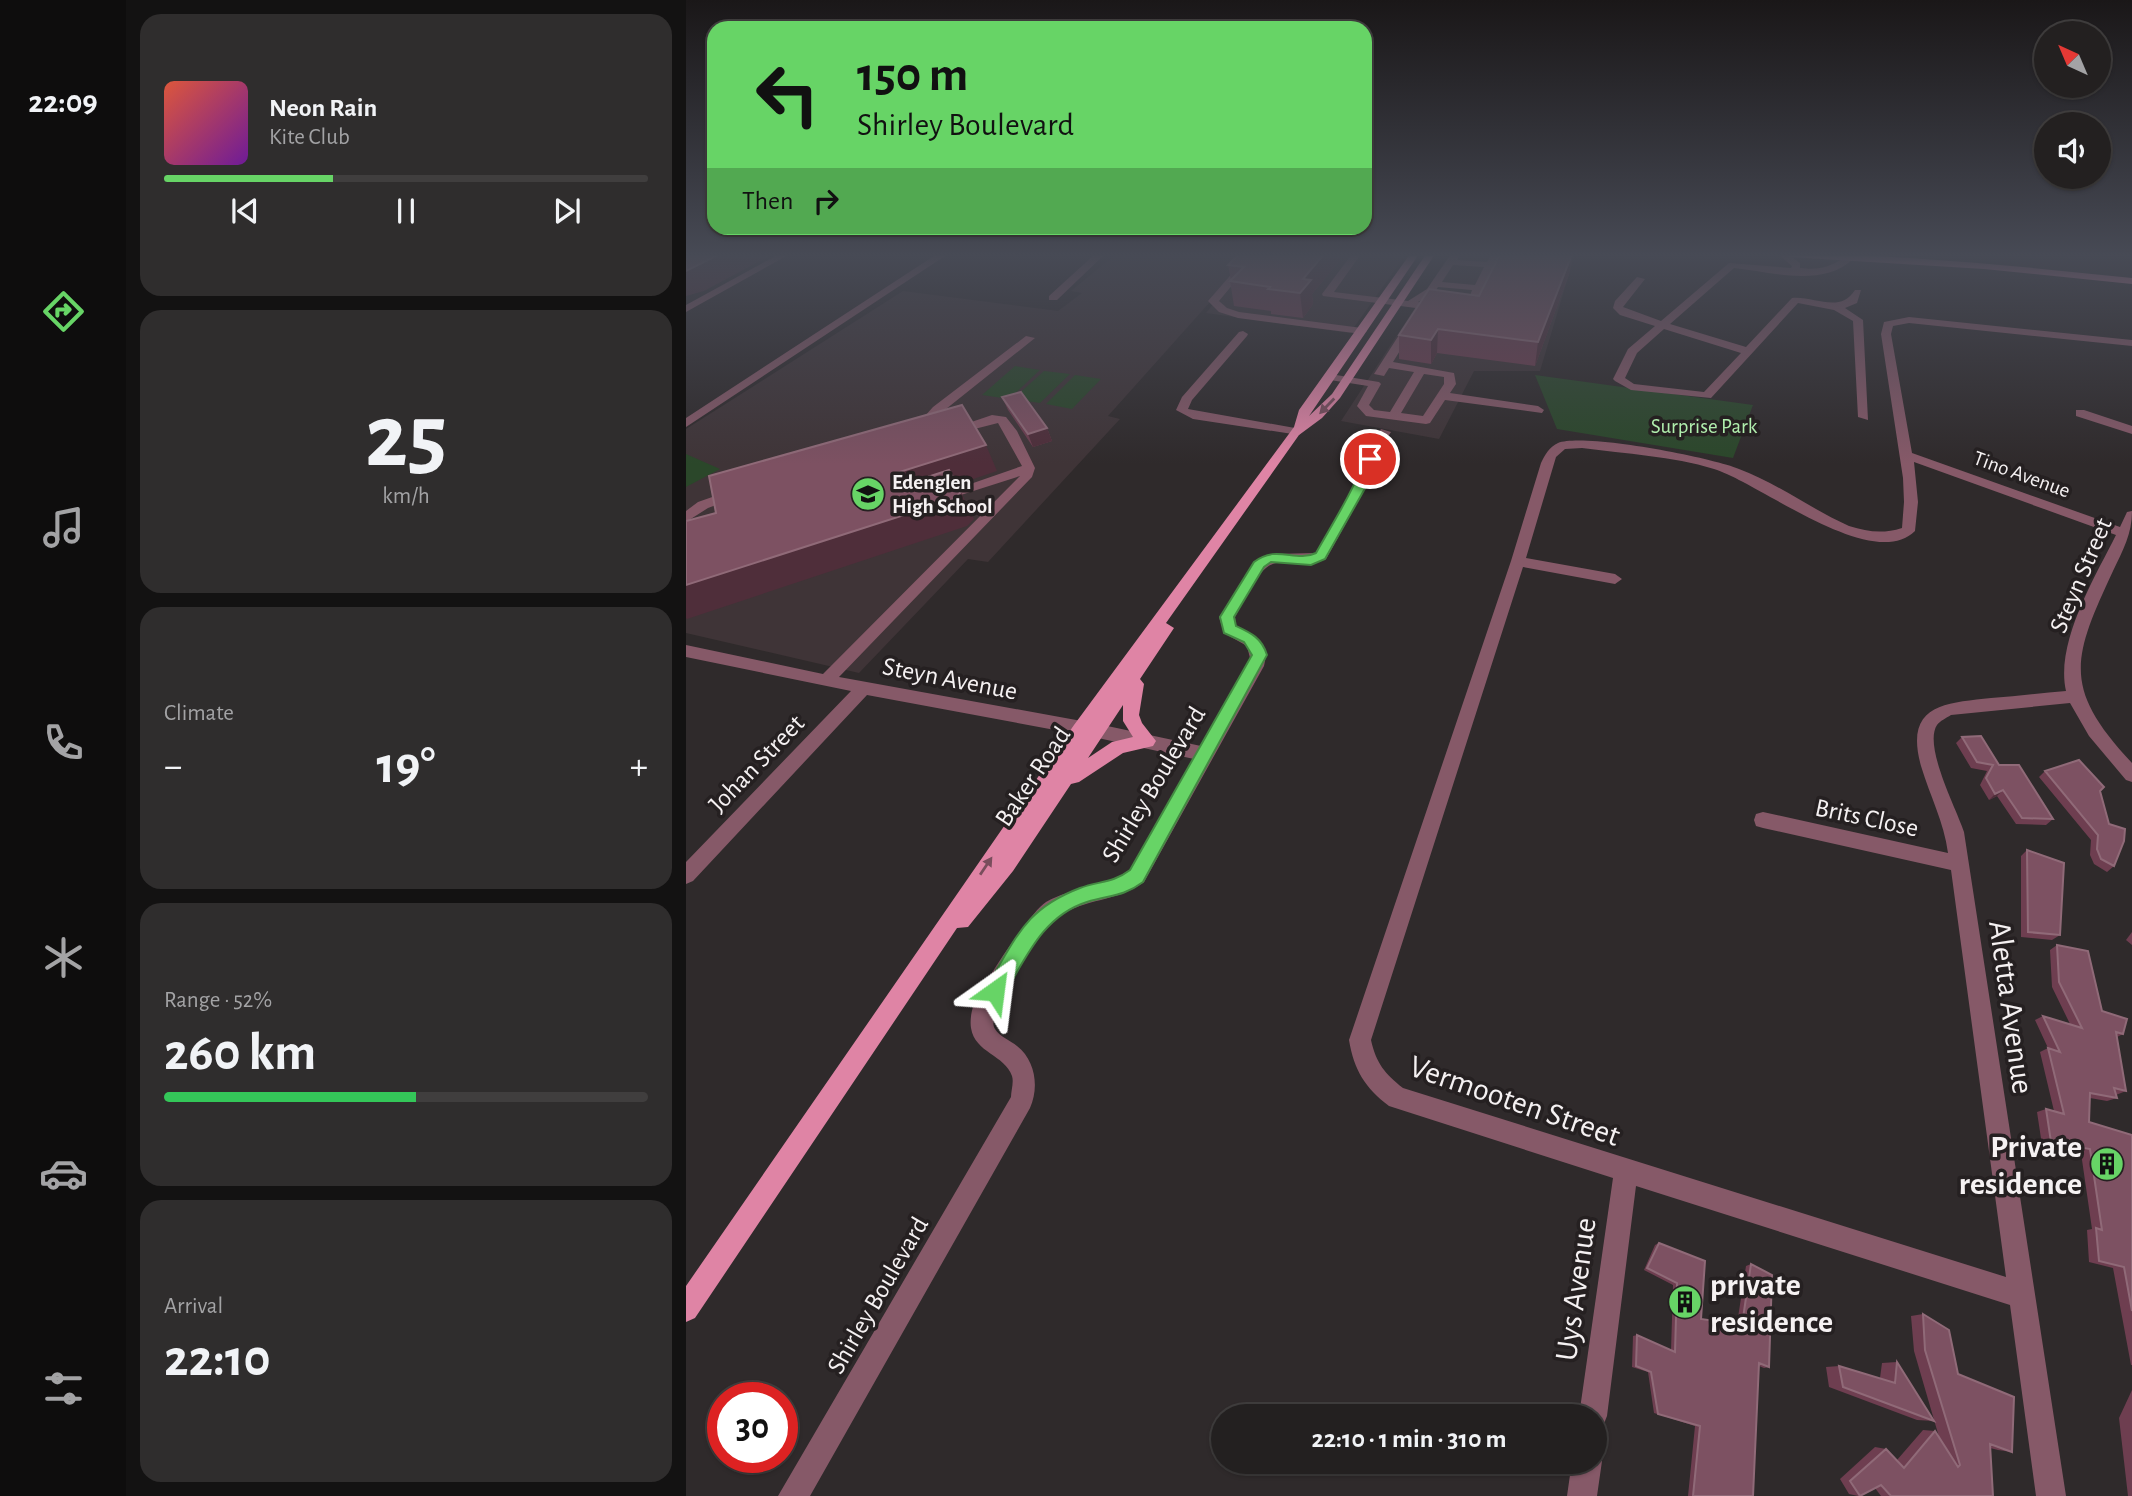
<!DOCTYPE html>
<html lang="en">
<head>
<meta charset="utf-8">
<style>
	body { margin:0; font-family:"Alegreya Sans",sans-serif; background:#2f2d2d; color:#f1f3f6; height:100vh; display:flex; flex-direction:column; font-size:26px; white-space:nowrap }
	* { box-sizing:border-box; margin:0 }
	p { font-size:23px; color:#a3a3a5 }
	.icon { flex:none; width:38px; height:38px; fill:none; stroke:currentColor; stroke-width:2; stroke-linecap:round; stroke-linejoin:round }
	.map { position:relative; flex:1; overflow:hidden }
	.details { display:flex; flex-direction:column; gap:14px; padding:14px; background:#131212; width:560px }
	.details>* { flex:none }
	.guide { position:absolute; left:21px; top:21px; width:665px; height:214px; border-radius:21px; box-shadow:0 2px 5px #0004,0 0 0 2px #403e3e; background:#67d466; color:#111; overflow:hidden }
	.needle { width:46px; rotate:316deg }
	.fabs { position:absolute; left:1348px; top:21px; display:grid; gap:14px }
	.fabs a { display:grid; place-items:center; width:77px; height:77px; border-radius:50%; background:#232020; box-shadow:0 2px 5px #0004,0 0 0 2px #403e3e; font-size:35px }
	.speed { position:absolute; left:21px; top:1382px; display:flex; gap:14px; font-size:35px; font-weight:700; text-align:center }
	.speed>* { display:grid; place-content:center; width:91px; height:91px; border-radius:50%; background:#232020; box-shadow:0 2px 5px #0004,0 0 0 2px #403e3e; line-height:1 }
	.speed .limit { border:10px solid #d22; background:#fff; color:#111 }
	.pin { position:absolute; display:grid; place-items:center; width:60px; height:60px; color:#fff; margin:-30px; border:4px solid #fff; border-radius:50%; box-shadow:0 2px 7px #0007 }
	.me { position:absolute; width:77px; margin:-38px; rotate:31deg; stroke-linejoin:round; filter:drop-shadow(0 0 5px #0008) }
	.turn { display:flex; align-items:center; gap:24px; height:147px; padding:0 35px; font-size:32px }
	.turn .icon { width:91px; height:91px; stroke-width:2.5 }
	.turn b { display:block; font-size:49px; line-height:60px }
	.then { display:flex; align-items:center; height:66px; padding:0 35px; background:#0003; gap:14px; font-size:26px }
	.big { font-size:52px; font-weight:700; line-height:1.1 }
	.details .widget { flex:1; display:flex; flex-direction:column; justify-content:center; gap:10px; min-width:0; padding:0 24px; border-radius:21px; background:#2f2d2d }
	.details .dial { align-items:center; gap:0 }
	.dial b { font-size:91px; line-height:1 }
	.song { display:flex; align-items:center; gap:21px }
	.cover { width:84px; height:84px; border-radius:10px; background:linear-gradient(135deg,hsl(10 70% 55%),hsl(280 70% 35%)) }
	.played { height:7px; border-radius:4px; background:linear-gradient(90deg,#67d466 35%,#403e3e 35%) }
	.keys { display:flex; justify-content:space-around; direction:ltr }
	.heat { display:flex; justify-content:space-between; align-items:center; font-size:38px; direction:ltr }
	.charge { height:10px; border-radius:5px; background:linear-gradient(90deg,#34c759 52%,#403e3e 0) }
	.trip { position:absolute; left:525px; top:1404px; width:396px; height:70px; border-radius:35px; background:#232020; box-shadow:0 2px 5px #0004,0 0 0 2px #403e3e; font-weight:700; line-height:70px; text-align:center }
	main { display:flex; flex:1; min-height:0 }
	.tabs { display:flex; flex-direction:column; width:126px; justify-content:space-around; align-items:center; background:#0e0d0d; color:#a3a3a5 }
	.tabs .icon { width:49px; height:49px }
	.tabs .selected { color:#67d466 }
	.tabs b { font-size:32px; color:#f1f3f6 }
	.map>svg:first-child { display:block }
	.built { fill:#3f3437 }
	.green { fill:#2b472a }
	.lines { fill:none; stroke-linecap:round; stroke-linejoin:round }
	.minor { fill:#865968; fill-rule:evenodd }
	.major { fill:#df84a5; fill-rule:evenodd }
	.wall { fill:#6e3e50 }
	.shaded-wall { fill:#4f2e3a }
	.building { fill:#7d5162; stroke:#906a78; stroke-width:2 }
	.oneway { fill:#794d5c }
	.route { fill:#67d466; stroke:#438a42; stroke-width:2 }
	.labels { text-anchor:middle; stroke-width:7; stroke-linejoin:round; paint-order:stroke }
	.far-park-label { font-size:21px; fill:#b0eead; stroke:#252021 }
	.far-street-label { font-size:21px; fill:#f5f1f2; stroke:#252021 }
	.far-poi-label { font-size:21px; font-weight:bold; fill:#f5f1f2; stroke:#252021; text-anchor:start }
	.street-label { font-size:26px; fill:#f5f1f2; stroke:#252021 }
	.near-street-label { font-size:32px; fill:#f5f1f2; stroke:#252021 }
	.near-poi-label { font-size:32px; font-weight:bold; fill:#f5f1f2; stroke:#252021; text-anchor:end }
</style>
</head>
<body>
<main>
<nav class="tabs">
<b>22:09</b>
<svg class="icon selected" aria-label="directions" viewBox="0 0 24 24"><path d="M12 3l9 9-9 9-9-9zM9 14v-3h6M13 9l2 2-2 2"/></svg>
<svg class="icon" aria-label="music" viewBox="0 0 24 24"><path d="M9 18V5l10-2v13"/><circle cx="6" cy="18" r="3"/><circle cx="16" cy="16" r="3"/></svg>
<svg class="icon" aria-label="phone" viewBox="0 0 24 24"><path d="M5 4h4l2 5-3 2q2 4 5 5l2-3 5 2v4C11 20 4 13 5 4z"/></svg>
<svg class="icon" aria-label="climate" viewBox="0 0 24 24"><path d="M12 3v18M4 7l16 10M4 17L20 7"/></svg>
<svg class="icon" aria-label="car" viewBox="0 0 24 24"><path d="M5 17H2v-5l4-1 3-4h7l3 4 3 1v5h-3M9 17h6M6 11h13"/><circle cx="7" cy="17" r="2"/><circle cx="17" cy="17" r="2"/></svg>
<svg class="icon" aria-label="filters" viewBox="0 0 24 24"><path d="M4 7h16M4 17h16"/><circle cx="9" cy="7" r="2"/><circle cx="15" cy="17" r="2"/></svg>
</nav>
<section class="details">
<div class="widget">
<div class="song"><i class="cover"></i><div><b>Neon Rain</b><p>Kite Club</p></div></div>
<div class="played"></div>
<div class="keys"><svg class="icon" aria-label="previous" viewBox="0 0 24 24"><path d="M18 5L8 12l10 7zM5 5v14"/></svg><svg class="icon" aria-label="pause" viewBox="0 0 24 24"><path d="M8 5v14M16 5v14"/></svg><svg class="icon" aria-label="next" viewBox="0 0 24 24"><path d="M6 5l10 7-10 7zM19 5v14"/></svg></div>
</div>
<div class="widget dial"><b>25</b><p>km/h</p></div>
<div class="widget"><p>Climate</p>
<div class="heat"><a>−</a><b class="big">19°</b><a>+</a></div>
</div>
<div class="widget"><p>Range · 52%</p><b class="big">260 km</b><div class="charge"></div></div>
<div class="widget"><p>Arrival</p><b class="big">22:10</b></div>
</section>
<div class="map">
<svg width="1446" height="1496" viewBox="0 0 1446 1496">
	<rect width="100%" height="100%" fill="#2f2a2b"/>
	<path class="built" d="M 430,254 L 567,254 L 422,416 L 434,419 L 302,562 L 282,559 L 173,673 L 0,633 L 0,429 L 217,291 L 372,311 L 396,293 L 385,291 Z
		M 569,254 L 720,254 L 664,333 L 520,313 Z
		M 764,254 L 889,254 L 854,371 L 788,371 L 753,439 L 655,421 Z"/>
	<path class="green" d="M 329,366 L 354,370 L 323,399 L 296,395 Z
		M 358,371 L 384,374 L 354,403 L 327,399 Z
		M 389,375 L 415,379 L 386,409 L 360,404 Z
		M 849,375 L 1067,405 L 1047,458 L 871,429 Z
		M 0,454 L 34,469 L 0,487 Z"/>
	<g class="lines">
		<path class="minor" d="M 93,254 L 104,254 L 0,312 L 0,305 Z
			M 251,254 L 262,254 L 0,427 L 0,418 Z
			M 409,254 L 419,254 L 371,300 L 363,300 L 363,296 Z
			M 563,254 L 572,254 L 533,301 L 541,308 L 553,312 L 676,328 L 681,331 L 676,334 L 552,318 L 533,312 L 522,301 Z
			M 666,254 L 675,254 L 648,292 L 722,301 L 741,289 L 765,254 L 774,254 L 771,260 L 801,262 L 806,254 L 815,254 L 791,303 L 761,312 L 637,296 L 636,294 ZM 767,265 L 798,267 L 789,285 L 756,282 ZM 752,287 L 786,290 L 783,299 L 761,306 L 732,302 L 748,293 Z
			M 1092,254 L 1102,254 L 1114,263 L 1114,268 C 1133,270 1142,268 1159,257 L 1167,259 C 1136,288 1086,272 1048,268 L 984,324 L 1060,347 L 1106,298 C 1129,296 1154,314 1169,290 L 1175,290 L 1171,303 L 1159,308 L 1177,320 L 1182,420 L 1172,417 L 1167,321 L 1148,310 L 1112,303 L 1025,398 L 945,390 L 929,381 L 927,379 L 942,349 L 969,326 L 934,315 L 927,308 L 929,301 L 951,277 L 959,279 L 937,307 L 975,321 L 1043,263 L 1105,268 L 1106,266 ZM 978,329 L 1055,353 L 1018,392 L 948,384 L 939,378 L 951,353 Z
			M 1223,317 L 1446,340 L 1446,346 L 1223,323 L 1207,326 L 1205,334 L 1226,453 L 1434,527 L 1441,512 L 1446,511 C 1446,534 1437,550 1427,571 C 1386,659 1376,688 1446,763 L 1446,782 L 1440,780 L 1403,736 L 1384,703 L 1265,715 C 1260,718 1254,721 1251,725 C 1237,746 1271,810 1278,832 L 1380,1496 L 1350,1496 L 1324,1305 L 950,1186 L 921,1416 L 917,1426 L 908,1430 L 908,1416 L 893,1416 L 927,1178 L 703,1106 C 679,1088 668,1070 663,1040 L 825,561 L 855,463 C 859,455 863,447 872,443 C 899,433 1023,457 1053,469 C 1091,483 1125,509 1163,526 C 1182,532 1197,534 1216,528 L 1218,502 L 1217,478 L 1195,334 L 1198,322 ZM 896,448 C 940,454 986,456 1028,469 C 1074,483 1186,573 1229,531 L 1232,502 L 1228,462 L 1430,535 C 1409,577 1369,643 1380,691 C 1355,693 1330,696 1305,698 C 1258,703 1218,705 1235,766 C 1244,796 1258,822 1262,853 L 1077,812 L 1070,814 L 1068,820 L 1070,826 L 1077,828 L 1265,870 L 1320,1277 L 717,1088 C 699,1074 690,1063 685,1040 L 837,567 L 929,584 L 936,579 L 929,574 L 840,558 L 870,457 L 879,449 Z
			M 726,320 L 731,323 L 707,362 L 768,373 L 770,384 L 764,393 L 852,406 L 858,410 L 856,413 L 759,400 L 744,423 L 740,424 L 680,416 L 671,406 L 682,386 L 644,380 L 638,377 L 644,374 L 693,382 L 695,384 L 683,405 L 688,410 L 704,412 L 728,372 L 703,368 L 698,376 L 688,374 L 722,321 ZM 738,374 L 758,377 L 758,384 L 737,416 L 715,413 Z
			M 557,331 L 562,334 L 561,336 L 506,400 L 502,409 L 609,428 L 615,432 L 613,435 L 507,419 L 490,410 L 496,397 L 553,332 Z
			M 340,336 L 349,338 L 255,413 L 238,432 L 230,432 L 230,426 L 247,407 Z
			M 1390,410 L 1398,410 L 1446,426 L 1446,434 L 1390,416 Z
			M 306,415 L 320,417 L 331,431 L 349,468 L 346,477 L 153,677 L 412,724 L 515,746 L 564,658 L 561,646 L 538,633 L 533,617 L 536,613 L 568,562 L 588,554 L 630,553 L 678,469 L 681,451 L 695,429 L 705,432 L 693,451 L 690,469 L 640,559 C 623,565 609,561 591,563 C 572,565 558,601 549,617 L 550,626 C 569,636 584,642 578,666 L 458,882 C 431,902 399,898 372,917 C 350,932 323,988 308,1013 C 308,1018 306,1025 309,1029 C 313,1036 325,1041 331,1046 C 350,1061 353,1088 344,1108 L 124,1496 L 92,1496 L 325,1097 C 325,1091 328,1082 326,1076 C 319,1055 289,1053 285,1028 C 284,1022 285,1013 287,1007 C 294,988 344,912 360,902 C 387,887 421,886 444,870 L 508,759 L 412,738 L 181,695 L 7,881 L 0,884 L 0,862 L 165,691 L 0,657 L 0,645 L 137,674 L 334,476 L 256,501 L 246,501 L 244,498 L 336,466 L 312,423 L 265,435 L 259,431 Z
			M 49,489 L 54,490 L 54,496 L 22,508 L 0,522 L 0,511 L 12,502 Z
			M 908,1449 L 916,1461 L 911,1496 L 881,1496 L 886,1461 L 908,1461 Z"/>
		<path class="major" d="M 724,254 L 733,254 L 623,416 L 646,394 L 740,254 L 749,254 L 654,398 L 636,418 L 613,435 L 480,623 L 488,628 L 454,679 L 458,684 L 453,715 L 456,723 L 470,741 L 467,746 L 437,753 L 393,782 L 385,784 L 327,871 L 282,927 L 271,928 L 9,1318 L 0,1322 L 0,1286 L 388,725 L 608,427 L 613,410 ZM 437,705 L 437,721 L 447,737 L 426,742 L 402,758 Z
			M 1099,254 C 1215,254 1330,266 1446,278 L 1446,284 L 1298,269 L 1103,257 Z"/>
	</g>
	<path class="wall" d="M 553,254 L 659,254 L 626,294 L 627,304 L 617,318 L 585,314 L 585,311 L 548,306 L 544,281 L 545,280 L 542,265 Z
		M 814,254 L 886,254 L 883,274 L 849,366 L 751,353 L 745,364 L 713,359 L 713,335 L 793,296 Z
		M 316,397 L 361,428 L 366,441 L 347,447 L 322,410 Z
		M 1276,737 L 1313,765 L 1367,819 L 1360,825 L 1330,824 L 1311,796 L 1303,800 L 1294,785 L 1301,771 L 1285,768 L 1270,743 Z
		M 1359,771 L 1414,791 L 1428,866 L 1421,872 L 1408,864 L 1404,855 L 1405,840 L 1353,777 Z
		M 1341,850 L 1374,935 L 1366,940 L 1335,937 L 1335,856 Z
		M 1446,932 L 1446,945 L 1440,940 Z
		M 1371,945 L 1416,1011 L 1437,1034 L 1431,1037 L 1440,1091 L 1430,1095 L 1431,1098 L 1421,1101 L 1404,1098 L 1403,1122 L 1446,1135 L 1446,1365 L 1445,1365 L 1427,1268 L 1403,1262 L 1401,1230 L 1406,1229 L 1395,1153 L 1356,1145 L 1351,1112 L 1360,1109 L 1368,1111 L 1354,1052 L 1362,1048 L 1349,1020 L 1357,1016 L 1384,1024 L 1366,987 L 1364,950 Z
		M 973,1243 L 1015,1319 L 1051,1324 L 1060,1266 L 1065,1264 L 1083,1367 L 1078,1368 L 1073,1366 L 1067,1496 L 1002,1496 L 1009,1426 L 968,1413 L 962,1372 L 946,1367 L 947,1336 L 951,1335 L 985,1351 L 987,1285 L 958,1270 L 969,1245 Z
		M 1237,1314 L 1272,1374 L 1326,1452 L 1312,1450 L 1304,1448 L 1307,1496 L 1195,1496 L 1189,1488 L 1175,1496 L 1172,1496 L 1163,1494 L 1154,1479 L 1189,1447 L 1200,1449 L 1211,1460 L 1237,1430 L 1249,1431 L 1253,1437 L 1228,1351 L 1225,1316 Z
		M 1211,1362 L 1248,1421 L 1231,1420 L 1143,1387 L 1140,1367 L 1153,1366 L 1194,1378 L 1196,1363 Z
		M 1446,1390 L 1446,1496 L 1442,1496 L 1433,1418 Z"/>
	<path class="shaded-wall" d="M 34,254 L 87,254 L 18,291 L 0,296 L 0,271 Z
		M 638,254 L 659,254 L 626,294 L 627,304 L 617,318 L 614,293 L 617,279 Z
		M 886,254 L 883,274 L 849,366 L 852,342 Z
		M 752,329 L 751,353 L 745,364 L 745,340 Z
		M 361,428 L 366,441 L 347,447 L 342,434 Z
		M 300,445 L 311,471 L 225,500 L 206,479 L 210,473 Z
		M 275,492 L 288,519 L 281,526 L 1,619 L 0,618 L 0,585 Z
		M 1317,790 L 1311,796 L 1303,800 L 1309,794 Z"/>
	<path class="building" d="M 0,254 L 34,254 L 0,271 Z
		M 553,254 L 638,254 L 617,279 L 625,280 L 614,293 L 582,289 L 584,287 L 544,281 L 558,267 L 542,265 Z
		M 814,254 L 886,254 L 852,342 L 752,329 L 745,340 L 713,335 L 743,289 L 793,296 Z
		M 335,392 L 361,428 L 342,434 L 316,397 Z
		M 276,405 L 300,445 L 210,473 L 206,479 L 217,485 L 263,470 L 275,492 L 268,499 L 0,585 L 0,521 L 30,513 L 23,476 Z
		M 1295,736 L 1313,765 L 1333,765 L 1367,819 L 1336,818 L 1317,790 L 1309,794 L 1300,778 L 1307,765 L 1291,762 L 1276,737 Z
		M 1393,760 L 1418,787 L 1414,791 L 1423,824 L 1439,829 L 1438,841 L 1428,866 L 1415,859 L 1411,849 L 1412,835 L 1359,771 Z
		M 1341,850 L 1378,863 L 1374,935 L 1342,932 Z
		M 1371,945 L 1402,951 L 1416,1011 L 1441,1019 L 1437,1034 L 1430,1032 L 1440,1091 L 1428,1088 L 1431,1098 L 1404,1093 L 1403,1122 L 1446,1135 L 1446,1311 L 1438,1267 L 1413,1261 L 1410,1228 L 1416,1230 L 1404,1149 L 1365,1142 L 1360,1109 L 1378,1114 L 1362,1048 L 1374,1052 L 1357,1016 L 1396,1028 L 1373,982 Z
		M 973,1243 L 1019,1261 L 1015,1319 L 1056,1325 L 1065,1264 L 1086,1275 L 1083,1367 L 1073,1363 L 1067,1496 L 1007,1496 L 1014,1426 L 972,1414 L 965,1372 L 950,1366 L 951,1335 L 989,1352 L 991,1283 L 961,1268 Z
		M 1237,1314 L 1263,1330 L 1272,1374 L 1328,1397 L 1326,1452 L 1304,1444 L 1307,1496 L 1205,1496 L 1195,1485 L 1174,1496 L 1164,1481 L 1200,1449 L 1218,1468 L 1249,1431 L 1272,1467 L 1274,1465 L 1239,1350 Z
		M 1211,1362 L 1248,1421 L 1157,1387 L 1153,1366 L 1209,1383 Z"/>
	<defs><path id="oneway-solid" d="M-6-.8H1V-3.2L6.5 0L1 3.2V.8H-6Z" transform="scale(1.75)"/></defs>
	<g class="oneway">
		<use href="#oneway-solid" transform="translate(641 406) rotate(134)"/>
		<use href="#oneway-solid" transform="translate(300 866) rotate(-56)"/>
	</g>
	<linearGradient id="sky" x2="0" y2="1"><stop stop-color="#1a1718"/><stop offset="0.55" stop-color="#474a55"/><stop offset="1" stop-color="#474a55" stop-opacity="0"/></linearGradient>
	<rect width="1446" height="464" fill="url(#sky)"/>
	<path class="route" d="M 680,456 L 688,456 L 690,469 L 639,559 L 625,565 L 585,562 L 578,567 L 548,617 L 550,626 C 565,633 576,638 581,655 L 457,882 C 437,897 424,895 401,902 C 356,916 339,960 316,998 L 309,1000 L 302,998 L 299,991 L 302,984 C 331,937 339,909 394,888 C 413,881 427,883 444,870 L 566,655 L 558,642 L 538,633 L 534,617 L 568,562 C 591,544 609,563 630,553 C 648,521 668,490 680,456 Z"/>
	<defs>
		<g id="school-disc" transform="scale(1.75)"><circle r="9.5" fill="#67d466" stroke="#252021"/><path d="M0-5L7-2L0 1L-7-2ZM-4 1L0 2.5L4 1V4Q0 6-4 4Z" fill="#111"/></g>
		<g id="building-disc" transform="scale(1.75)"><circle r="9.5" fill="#67d466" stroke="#252021"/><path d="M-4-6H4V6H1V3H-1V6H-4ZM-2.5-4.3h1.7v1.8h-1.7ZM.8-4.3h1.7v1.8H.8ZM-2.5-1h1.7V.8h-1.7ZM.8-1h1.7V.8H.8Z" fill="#111"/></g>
	</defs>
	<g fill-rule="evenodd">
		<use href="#school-disc" x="182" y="494"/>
		<use href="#building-disc" x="1421" y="1164"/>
		<use href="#building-disc" x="999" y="1302"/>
	</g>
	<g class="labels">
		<g class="far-park-label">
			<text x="1018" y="433">Surprise Park</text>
		</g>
		<g class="far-street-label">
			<text transform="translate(1336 474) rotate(20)" y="7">Tino Avenue</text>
		</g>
		<g class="far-poi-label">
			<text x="206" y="489">Edenglen<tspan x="206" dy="24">High School</tspan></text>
		</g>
		<g class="street-label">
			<text transform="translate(1394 575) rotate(-67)" y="9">Steyn Street</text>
			<text transform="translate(264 678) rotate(11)" y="9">Steyn Avenue</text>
			<text transform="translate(70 763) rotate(-46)" y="9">Johan Street</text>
			<text transform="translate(346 776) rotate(-56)" y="9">Baker Road</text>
			<text transform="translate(467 784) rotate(-59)" y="9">Shirley Boulevard</text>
			<text transform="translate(1181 817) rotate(12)" y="9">Brits Close</text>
			<text transform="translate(191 1295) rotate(-60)" y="9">Shirley Boulevard</text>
		</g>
		<g class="near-street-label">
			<text transform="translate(1326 1007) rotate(82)" y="11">Aletta Avenue</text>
			<text transform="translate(829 1100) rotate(19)" y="11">Vermooten Street</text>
			<text transform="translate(889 1289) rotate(-82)" y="11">Uys Avenue</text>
		</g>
		<g class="near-poi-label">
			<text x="1396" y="1157">Private<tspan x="1396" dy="37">residence</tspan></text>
			<text x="1024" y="1295" text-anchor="start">private<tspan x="1024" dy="37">residence</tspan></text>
		</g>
	</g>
</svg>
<div class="fabs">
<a><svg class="needle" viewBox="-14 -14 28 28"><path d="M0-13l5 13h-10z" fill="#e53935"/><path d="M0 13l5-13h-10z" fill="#a3a3a5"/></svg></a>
<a><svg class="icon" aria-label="sound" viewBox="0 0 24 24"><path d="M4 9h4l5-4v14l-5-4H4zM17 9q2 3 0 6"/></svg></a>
</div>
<div class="speed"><div class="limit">30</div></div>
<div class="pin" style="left:684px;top:459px;background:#d93025"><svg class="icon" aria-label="arrive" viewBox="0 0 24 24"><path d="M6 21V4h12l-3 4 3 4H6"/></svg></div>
<svg class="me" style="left:309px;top:991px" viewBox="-20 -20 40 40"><path d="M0-17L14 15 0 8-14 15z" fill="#67d466" stroke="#fff" stroke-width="4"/></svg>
<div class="trip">22:10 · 1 min · 310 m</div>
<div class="guide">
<div class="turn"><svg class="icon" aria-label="left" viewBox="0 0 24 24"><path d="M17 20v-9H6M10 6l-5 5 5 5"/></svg><div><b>150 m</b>Shirley Boulevard</div></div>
<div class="then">Then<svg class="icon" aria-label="right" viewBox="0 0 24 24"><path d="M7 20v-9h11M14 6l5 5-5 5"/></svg></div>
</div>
</div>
</main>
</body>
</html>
